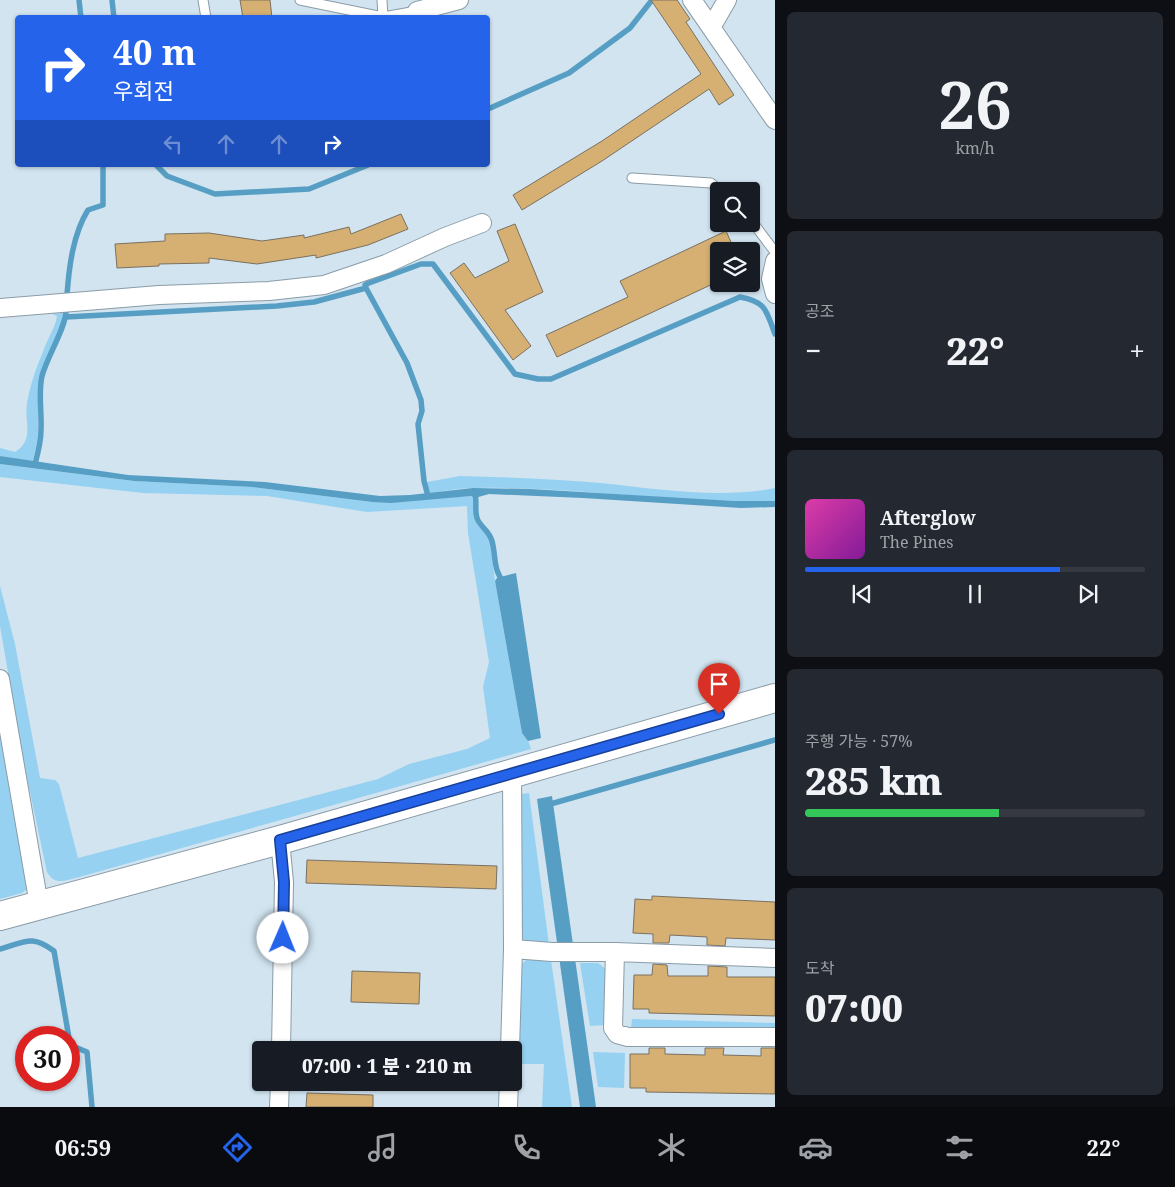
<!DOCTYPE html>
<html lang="ko">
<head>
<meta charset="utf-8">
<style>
	body { margin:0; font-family:"Noto Serif","Noto Sans KR",serif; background:#242831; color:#f1f3f6; height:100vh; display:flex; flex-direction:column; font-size:19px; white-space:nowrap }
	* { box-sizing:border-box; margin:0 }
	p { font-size:16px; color:#9ea1a6 }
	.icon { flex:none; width:28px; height:28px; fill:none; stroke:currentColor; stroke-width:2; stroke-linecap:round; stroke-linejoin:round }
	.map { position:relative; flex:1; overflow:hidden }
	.side { display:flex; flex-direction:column; gap:12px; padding:12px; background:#0d0f14; width:400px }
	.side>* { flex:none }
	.top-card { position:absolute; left:15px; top:15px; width:475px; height:152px; border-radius:5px; box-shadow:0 1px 4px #0004; background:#2563eb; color:#fff; overflow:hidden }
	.buttons { position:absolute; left:710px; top:182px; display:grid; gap:10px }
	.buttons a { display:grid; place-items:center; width:50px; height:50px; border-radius:5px; background:#171b24; box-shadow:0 1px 4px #0004; font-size:25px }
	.speed { position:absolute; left:15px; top:1026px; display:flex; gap:10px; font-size:25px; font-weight:700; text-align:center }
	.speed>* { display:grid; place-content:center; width:65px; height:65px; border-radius:50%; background:#171b24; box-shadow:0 1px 4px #0004; line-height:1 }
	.speed .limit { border:8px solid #d22; background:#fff; color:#111 }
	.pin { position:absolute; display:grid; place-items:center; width:42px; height:42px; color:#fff; margin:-51px -21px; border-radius:50% 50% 50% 0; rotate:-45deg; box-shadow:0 0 5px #0007 }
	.pin .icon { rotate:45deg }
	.me { position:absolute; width:55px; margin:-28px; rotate:1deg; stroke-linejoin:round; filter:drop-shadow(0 0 4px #0008) }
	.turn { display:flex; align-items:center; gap:18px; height:105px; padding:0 15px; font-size:22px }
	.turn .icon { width:65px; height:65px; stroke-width:2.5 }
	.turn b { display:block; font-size:35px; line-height:42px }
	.lanes { display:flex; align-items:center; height:48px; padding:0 15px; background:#0003; justify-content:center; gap:25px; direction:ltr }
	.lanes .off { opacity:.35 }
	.big { font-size:38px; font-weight:800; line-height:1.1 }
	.side .widget { flex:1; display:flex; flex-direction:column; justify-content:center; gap:8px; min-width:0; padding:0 18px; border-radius:8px; background:#242831 }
	.side .dial { align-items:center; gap:0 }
	.dial b { font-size:65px; line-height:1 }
	.song { display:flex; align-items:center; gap:15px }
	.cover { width:60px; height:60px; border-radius:8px; background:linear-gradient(135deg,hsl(320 70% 55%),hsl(290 70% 35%)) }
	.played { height:5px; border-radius:2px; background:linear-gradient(90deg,#2563eb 75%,#363941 75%) }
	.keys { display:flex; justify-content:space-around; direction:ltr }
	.heat { display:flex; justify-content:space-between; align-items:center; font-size:28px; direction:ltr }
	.charge { height:8px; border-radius:4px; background:linear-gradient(90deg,#34c759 57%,#363941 0) }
	.trip { position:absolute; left:252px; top:1041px; width:270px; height:50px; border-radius:5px; background:#171b24; box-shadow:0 1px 4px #0004; font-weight:800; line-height:50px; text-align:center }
	.menu { display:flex; height:80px; justify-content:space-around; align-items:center; background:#090b0e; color:#9ea1a6 }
	.menu .icon { width:35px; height:35px }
	.menu .on { color:#2563eb }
	.menu b { font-size:22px; color:#f1f3f6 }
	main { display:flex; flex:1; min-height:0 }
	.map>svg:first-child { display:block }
	.green { fill:#96d1f1 }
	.water { fill:#579ec4 }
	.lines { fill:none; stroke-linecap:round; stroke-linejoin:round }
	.stream { stroke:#579ec4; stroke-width:5.5 }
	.building { fill:#d6b072; stroke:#7a7061 }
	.lane-casing { stroke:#8a9ca7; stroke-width:11 }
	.street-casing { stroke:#8a9ca7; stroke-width:20 }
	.primary-casing { stroke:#8a9ca7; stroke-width:30 }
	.lane { stroke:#fff; stroke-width:9 }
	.street { stroke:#fff; stroke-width:18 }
	.primary { stroke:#fff; stroke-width:28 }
	.route-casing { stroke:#184099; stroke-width:12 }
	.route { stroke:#2563eb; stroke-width:9 }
</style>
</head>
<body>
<main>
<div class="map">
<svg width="775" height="1107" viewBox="0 0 775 1107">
	<rect width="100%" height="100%" fill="#d1e4f0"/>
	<path class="green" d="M 63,313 C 62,335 43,355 40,378 C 35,406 43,434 32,462 L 0,456 L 0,448 L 15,452 C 35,440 24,422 27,403 C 30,386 36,368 43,352 C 47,339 55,329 57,316 L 52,314 Z
		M 0,464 L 134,481 L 252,487 L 372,502 L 471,496 L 476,500 L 475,516 L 486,532 L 490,541 L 495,581 L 522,733 L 527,738 L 531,749 L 76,878 C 64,881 54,885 47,872 L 23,759 L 0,626 L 0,586 L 15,644 L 40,778 L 55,780 L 59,784 L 78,858 L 378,779 L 409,764 L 467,749 L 490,738 L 483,687 L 489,662 L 468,533 L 467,506 L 367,512 L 267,496 L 143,493 L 0,477 Z
		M 460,476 C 507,477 554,479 601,483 C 656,489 720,499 775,488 L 775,501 C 675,504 575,486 475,488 C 460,488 444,491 429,493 L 427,482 Z
		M 0,734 L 3,737 L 27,889 L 22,893 L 0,899 Z
		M 529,793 L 549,945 L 523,942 L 520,936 L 521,794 Z
		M 527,959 L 551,960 L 572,1107 L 542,1107 L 544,1064 L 518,1064 L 519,967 Z
		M 580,963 L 598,963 L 607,970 L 606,1025 L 590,1026 Z
		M 632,1019 L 775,1023 L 775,1032 L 631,1028 Z
		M 593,1052 L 625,1053 L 624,1088 L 598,1087 Z"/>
	<path class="water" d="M 0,456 L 128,475 L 265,482 L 380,496 L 410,495 L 473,488 L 530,489 L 734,501 L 775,501 L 775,507 L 741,508 L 583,498 L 489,494 L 475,498 L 471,496 L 391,503 L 372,502 L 252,487 L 134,481 L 0,464 Z
		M 516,573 L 541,738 L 528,741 L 522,733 L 495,581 L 497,578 Z
		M 552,796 L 596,1107 L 580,1107 L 537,799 Z"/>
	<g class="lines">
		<path class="stream" d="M 79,0 L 81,18
			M 112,0 L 114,18
			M 488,109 L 569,73 L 630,28 L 652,0
			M 156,165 L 167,176 L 215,194 L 309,189 L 368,165
			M 366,288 L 407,363 L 421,400 L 422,411 L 418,424 L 424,481 L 428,496
			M 67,295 C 69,267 73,234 88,210 L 103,205 L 103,165
			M 66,317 L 277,306 L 314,302 L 366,288 L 365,285 L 369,283 L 421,264 L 433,264 L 515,374 L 538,379 L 551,379 L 740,297 C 767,302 766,311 775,334
			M 35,464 C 38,453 41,441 41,430 C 42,412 38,394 42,376 C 47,357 66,327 66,311
			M 474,491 C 478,500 474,509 477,518 C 480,527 489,530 492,541 C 496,556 493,571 504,582
			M 547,805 L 775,740
			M 0,949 C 25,942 32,934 54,951 L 69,1038
			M 69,1038 L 70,1045 L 87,1052 L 92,1107"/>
	</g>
	<path class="building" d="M 240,0 L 270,0 L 272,18 L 243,18 Z
		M 651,0 L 677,0 L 690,19 L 686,22 L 734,95 L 719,105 L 709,89 L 602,161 L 522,210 L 513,195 L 602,141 L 701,74 Z
		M 401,214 L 408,229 L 368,245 L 316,258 L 316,255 L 257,264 L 209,258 L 209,263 L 159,264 L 159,266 L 117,268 L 115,244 L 165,241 L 165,234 L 209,233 L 262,241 L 304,235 L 304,238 L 349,227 L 351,234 Z
		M 515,224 L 543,292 L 505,310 L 531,346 L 513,360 L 450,273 L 464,263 L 475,278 L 509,261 L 497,231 Z
		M 726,231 L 735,251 L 719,251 L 719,281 L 557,357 L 546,335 L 628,297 L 620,281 Z
		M 307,860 L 497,866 L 496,889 L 306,883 Z
		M 652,896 L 775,902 L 775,940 L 726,938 L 725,946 L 707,945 L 707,937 L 670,935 L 669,943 L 653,943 L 653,934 L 633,933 L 635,899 L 652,900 Z
		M 653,964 L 667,965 L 668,976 L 708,976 L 708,966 L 727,967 L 727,977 L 775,977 L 775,1016 L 649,1013 L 649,1009 L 633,1009 L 634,975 L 652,975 Z
		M 352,971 L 420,973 L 419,1004 L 351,1002 Z
		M 649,1048 L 665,1048 L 665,1054 L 705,1055 L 705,1048 L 724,1048 L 723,1055 L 761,1056 L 761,1048 L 775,1048 L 775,1094 L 646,1092 L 646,1088 L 630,1088 L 630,1054 L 649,1054 Z
		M 307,1093 L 373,1095 L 373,1107 L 306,1107 Z"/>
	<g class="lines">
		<g class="lane-casing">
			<path id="lane" d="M 203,0 L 206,18
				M 300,0 L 383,17 L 417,11 L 418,13
				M 382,0 L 383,17
				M 632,178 L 711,183 L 720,191
				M 751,220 L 775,252"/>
		</g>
		<g class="street-casing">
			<path id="street" d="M 692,0 L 775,120
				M 417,11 L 459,0
				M 712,26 L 727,0
				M 775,261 L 771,279 L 775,294
				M 0,308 L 159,295 L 269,291 L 324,285 L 386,264 L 445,237 L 482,223
				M 0,679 L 39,905
				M 280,840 L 284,882 L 281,1050
				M 513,949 L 552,952 L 615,952 L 775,958
				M 615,952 L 613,1028 L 617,1034 L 628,1037 L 775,1037
				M 510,1050 L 513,949 L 512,772
				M 279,1107 L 280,1082
				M 508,1107 L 509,1082"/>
		</g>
		<g class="primary-casing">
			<path id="primary" d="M 0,916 L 280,840 L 775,698"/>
		</g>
		<use href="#lane" class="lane"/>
		<use href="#street" class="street"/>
		<use href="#primary" class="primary"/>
	</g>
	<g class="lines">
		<g class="route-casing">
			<path id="route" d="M 283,938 L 284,882 L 280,840 L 719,714"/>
		</g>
		<use href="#route" class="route"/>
	</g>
</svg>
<div class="buttons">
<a><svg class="icon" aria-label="search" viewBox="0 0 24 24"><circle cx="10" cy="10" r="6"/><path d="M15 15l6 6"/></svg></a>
<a><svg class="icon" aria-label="layers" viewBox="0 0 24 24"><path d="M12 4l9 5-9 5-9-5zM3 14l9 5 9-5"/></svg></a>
</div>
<div class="speed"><div class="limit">30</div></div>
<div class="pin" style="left:719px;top:714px;background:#d93025"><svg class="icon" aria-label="arrive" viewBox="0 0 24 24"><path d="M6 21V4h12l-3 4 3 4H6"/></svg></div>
<svg class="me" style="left:283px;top:938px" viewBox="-20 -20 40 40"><circle r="19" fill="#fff"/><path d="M0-13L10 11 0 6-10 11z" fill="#2563eb"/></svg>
<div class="trip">07:00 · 1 분 · 210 m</div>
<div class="top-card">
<div class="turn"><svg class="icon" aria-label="right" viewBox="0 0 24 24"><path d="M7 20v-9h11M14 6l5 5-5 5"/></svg><div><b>40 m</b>우회전</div></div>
<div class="lanes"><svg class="icon off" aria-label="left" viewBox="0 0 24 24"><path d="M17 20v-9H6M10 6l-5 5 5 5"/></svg><svg class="icon off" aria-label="ahead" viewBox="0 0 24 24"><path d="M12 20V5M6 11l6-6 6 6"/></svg><svg class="icon off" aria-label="ahead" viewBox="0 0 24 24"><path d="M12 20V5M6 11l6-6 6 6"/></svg><svg class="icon" aria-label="right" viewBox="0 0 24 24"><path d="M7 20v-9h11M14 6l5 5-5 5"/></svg></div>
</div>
</div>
<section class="side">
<div class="widget dial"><b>26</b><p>km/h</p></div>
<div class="widget"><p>공조</p>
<div class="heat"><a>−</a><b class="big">22°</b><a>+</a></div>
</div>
<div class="widget">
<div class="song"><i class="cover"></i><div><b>Afterglow</b><p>The Pines</p></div></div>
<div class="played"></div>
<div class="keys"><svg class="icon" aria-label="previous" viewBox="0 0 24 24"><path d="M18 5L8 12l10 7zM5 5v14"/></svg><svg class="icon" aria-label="pause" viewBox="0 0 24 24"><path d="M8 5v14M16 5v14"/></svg><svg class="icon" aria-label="next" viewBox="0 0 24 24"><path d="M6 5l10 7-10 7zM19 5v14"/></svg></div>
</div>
<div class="widget"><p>주행 가능 · 57%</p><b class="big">285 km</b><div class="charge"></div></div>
<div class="widget"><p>도착</p><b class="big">07:00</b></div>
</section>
</main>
<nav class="menu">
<b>06:59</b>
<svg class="icon on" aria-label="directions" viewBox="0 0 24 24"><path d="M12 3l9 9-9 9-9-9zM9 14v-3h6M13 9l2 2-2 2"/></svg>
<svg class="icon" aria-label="music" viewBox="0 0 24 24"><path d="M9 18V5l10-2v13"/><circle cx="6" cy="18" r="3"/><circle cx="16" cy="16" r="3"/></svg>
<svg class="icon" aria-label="phone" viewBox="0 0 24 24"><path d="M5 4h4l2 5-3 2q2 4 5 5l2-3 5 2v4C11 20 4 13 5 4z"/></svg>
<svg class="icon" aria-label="climate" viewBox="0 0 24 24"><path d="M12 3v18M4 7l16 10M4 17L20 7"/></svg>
<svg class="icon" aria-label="car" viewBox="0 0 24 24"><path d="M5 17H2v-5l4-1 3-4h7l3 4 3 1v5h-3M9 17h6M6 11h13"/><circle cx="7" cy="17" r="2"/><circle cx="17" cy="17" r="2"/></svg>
<svg class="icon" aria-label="filters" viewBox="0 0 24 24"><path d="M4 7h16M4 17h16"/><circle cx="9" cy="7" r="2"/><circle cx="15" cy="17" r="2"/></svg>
<b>22°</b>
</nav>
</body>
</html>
